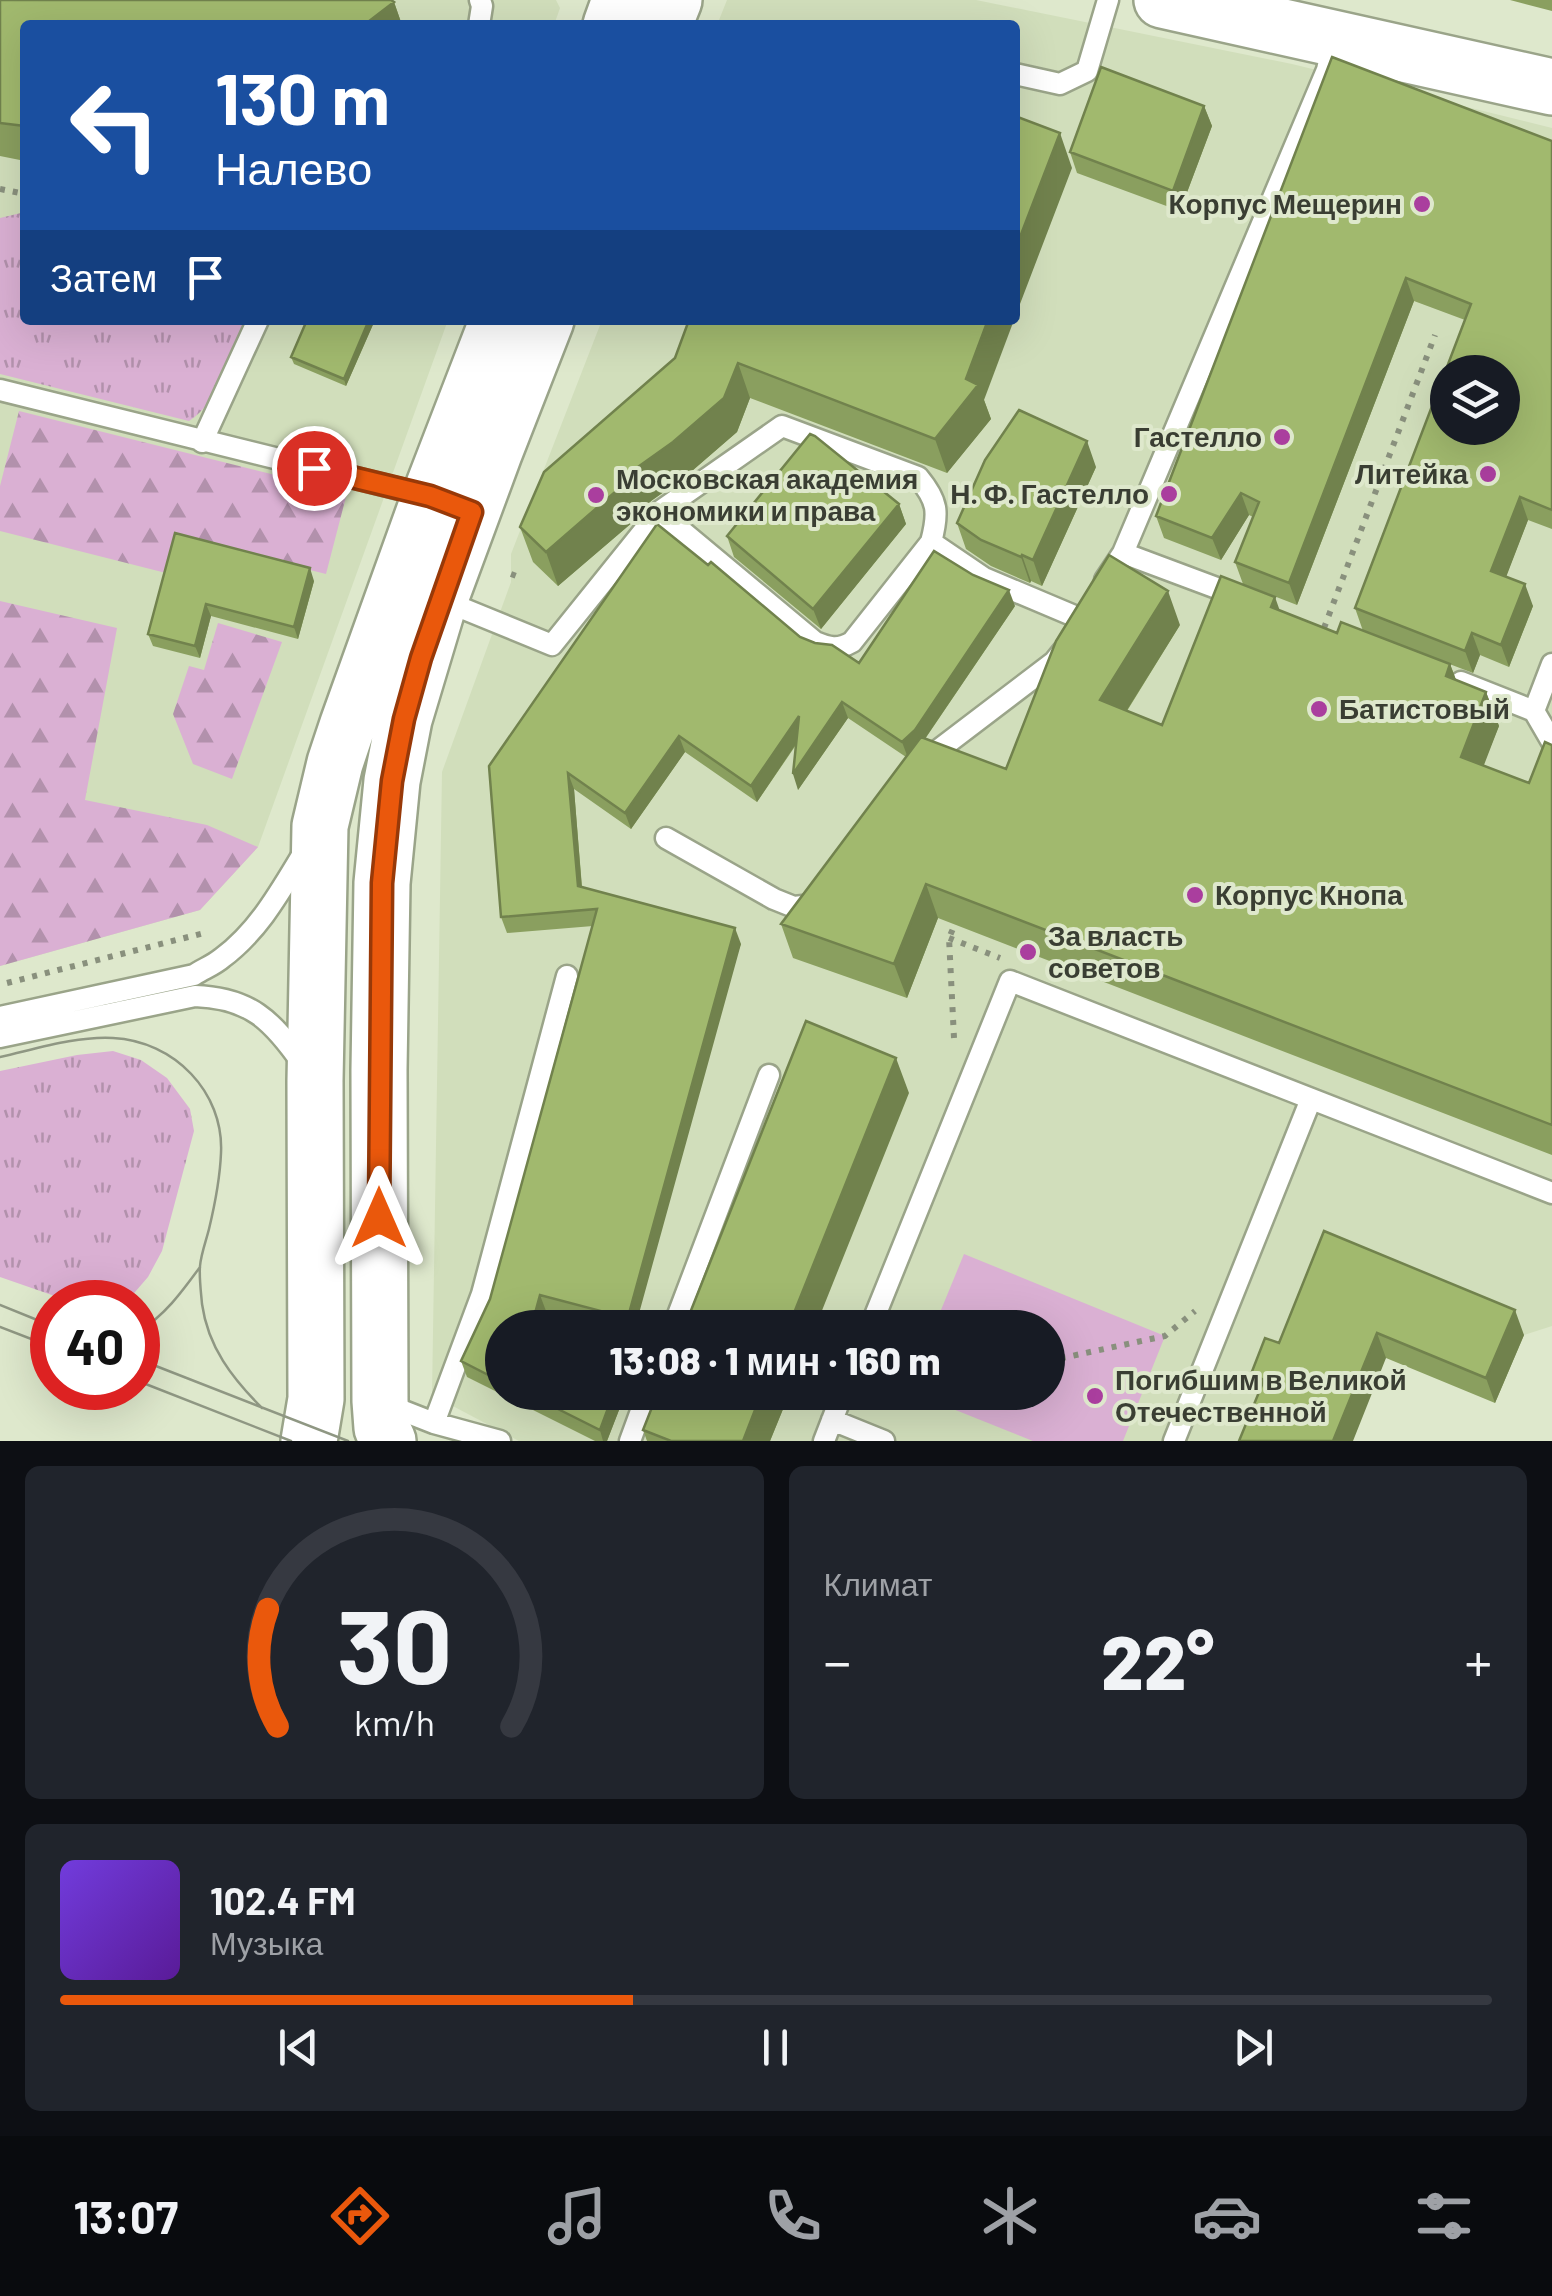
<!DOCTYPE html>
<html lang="ru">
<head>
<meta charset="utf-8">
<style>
	body { margin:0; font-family:Barlow,sans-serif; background:#20242c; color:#f1f3f6; height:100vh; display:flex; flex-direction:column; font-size:38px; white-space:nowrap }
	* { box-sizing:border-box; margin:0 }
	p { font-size:32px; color:#9ea1a6 }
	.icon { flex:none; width:55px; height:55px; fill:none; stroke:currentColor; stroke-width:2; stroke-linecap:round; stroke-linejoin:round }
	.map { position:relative; height:1441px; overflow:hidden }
	.panel { display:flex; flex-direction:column; gap:25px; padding:25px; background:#0d0f14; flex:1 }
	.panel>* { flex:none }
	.guide { position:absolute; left:20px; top:20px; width:1000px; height:305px; border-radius:10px; box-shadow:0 10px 40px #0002; background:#1a4fa0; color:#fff; overflow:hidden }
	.controls { position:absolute; left:1430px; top:355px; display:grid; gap:20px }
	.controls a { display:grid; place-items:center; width:90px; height:90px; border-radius:50%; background:#171b24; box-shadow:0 10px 40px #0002; font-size:50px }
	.speed { position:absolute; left:30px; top:1280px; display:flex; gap:20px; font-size:50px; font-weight:700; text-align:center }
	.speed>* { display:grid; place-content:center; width:130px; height:130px; border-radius:50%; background:#171b24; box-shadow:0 10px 40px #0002; line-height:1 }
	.speed .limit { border:15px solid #d22; background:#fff; color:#111 }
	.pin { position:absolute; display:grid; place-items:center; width:85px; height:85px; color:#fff; margin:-42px; border:5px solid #fff; border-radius:50%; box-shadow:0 2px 10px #0007 }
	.me { position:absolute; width:110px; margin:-55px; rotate:0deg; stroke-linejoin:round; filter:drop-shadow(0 0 8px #0008) }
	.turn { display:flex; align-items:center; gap:35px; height:210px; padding:0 30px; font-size:45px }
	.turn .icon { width:130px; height:130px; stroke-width:2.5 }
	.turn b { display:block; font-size:70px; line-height:85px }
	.then { display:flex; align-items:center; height:95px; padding:0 30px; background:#0003; gap:20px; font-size:38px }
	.big { font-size:75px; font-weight:800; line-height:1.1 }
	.panel .widget { flex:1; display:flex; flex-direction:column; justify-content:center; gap:15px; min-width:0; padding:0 35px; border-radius:15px; background:#20242c }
	.panel .dial { align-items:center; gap:0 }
	.dial svg { height:260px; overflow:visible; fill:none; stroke:#363941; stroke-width:7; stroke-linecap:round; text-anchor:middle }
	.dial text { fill:#f1f3f6; stroke:none }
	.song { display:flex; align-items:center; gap:30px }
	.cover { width:120px; height:120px; border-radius:15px; background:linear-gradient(135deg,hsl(260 70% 55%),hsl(270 70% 35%)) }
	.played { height:10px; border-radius:5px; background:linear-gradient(90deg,#ea580c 40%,#363941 40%) }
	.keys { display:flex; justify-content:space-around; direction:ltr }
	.heat { display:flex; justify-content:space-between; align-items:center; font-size:55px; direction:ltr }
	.panel .tiles { flex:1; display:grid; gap:25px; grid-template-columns:1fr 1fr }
	.widget:last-child { grid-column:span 2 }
	.trip { position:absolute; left:485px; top:1310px; width:580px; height:100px; border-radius:50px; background:#171b24; box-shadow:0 10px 40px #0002; font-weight:800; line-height:100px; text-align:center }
	.dock { display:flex; height:160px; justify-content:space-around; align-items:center; background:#090b0e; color:#9ea1a6 }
	.dock .icon { width:70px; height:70px }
	.dock .selected { color:#ea580c }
	.dock b { font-size:45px; color:#f1f3f6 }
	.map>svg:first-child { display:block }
	.built { fill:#d1debb; fill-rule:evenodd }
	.grass { fill:url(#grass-tufts) }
	.forest { fill:url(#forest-firs) }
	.green { fill:#dab0d3 }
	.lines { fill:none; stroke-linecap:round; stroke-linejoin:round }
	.lane-casing { stroke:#9aa489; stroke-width:25 }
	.secondary-casing { stroke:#9aa489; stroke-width:60 }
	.path { stroke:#89907d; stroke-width:6; stroke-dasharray:5 8; stroke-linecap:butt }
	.lane { stroke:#fff; stroke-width:20 }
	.secondary { stroke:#fff; stroke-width:55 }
	.tram { stroke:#8f9783; stroke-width:2.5 }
	.wall { fill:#8a9f5f }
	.shaded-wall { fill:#71824d }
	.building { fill:#a1b96e; stroke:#71824d; stroke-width:2.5; fill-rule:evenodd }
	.route-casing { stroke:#983908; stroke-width:25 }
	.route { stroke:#ea580c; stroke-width:18 }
	.poi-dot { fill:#aa3e9e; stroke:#dee8cc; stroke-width:4 }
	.labels { text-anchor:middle; stroke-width:8; stroke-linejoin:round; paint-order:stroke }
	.poi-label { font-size:28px; font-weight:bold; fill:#3a3e33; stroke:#dee8cc; text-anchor:start }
</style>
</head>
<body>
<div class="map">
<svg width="1552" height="1441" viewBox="0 0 1552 1441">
	<defs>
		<pattern id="grass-tufts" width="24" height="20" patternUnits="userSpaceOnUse" patternTransform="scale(2.5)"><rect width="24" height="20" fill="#dab0d3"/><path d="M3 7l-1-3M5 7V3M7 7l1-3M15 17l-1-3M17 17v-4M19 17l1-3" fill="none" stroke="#b291ac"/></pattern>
		<pattern id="forest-firs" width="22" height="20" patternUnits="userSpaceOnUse" patternTransform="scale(2.5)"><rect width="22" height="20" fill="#dab0d3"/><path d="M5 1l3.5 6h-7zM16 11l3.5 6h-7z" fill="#b291ac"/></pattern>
	</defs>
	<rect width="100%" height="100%" fill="#dee8cc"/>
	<path class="built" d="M 0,0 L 556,0 L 560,8 L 554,25 L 25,25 L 25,320 L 448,320 L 258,847 L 200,910 L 0,966 Z
		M 727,0 L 976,0 L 1292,64 L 1552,128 L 1552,1326 L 1524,1335 L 1334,1257 L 1259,1441 L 519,1441 L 432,1395 L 442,772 L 511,582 L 511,554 L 602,320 L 1015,320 L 1015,25 L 717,25 ZM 1448,372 L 1502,372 L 1502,428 L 1448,428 ZM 502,1328 L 1048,1328 L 1048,1392 L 502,1392 Z"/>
	<path class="grass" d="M 25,212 L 25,320 L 246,320 C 232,352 219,403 189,421 L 0,374 L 0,218 Z
		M 113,1051 L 141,1060 L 167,1078 L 190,1109 L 194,1131 L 162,1251 L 148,1277 L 129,1299 L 122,1302 L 72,1302 L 0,1277 L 0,1071 L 77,1055 Z"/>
	<path class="forest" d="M 19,411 L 347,493 L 326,574 L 175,536 L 166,573 L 0,531 L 0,486 Z
		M 0,601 L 117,628 L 85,800 L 207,825 L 258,847 L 200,910 L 0,966 Z
		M 218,623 L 282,642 L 232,779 L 193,764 L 173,714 L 189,666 L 204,670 Z"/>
	<path class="green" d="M 964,1254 L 1165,1336 L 1123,1441 L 1033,1441 L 913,1393 L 1048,1392 L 1048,1328 L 934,1327 Z"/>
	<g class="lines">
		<g class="lane-casing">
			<path id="lane" d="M 479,25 L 482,6 L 480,0
				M 1015,74 L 1060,84 L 1087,71 L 1108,0
				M 0,390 L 428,496
				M 202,442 L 258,320
				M 659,512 L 815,642 C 829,648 838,650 852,642 L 931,542
				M 1123,553 L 1238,596
				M 1105,580 L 1123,553 L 1327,70 L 1331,52
				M 442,600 L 552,645 L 659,512 L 782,426 L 918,477 C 938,501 939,512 931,542 L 984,578 L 1079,618
				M 1461,682 L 1534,711 L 1552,742
				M 1534,711 L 1552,664
				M 924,761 L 1054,662 L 1062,652
				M 666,838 L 774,899 L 794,907 L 812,905 L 819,899
				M 0,1017 L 194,975 C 203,969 214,965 222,958 C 260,930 282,888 306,849
				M 0,1037 L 195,996 C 250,998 272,1020 302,1063
				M 673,1328 L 769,1075
				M 870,1328 L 1010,981 L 1552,1193
				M 383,1403 L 434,1423 L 500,1441
				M 832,1420 L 884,1441
				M 434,1423 L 482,1294 L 567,976
				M 630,1441 L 648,1392
				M 824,1441 L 843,1392
				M 1174,1441 L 1311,1099"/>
		</g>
		<g class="secondary-casing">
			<path id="secondary" d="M 1162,0 L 1552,87
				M 611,25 L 620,0
				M 664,25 L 674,0
				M 309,1441 L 316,1399 L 315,1081 L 320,826 L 335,763 L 348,724 L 430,496 L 498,320
				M 388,1441 L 382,1428 L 380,1401 L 379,1070 L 382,883 L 392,781 L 404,719 L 440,599 L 494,453 L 546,320"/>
		</g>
		<path class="path" d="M 0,189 L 25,194
			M 511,574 L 519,577
			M 1324,628 L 1435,335
			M 949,938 L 1000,958
			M 7,983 L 208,932
			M 954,1038 L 949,938 L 955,924
			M 1048,1361 L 1165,1336 L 1195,1311"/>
		<use href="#lane" class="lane"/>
		<use href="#secondary" class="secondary"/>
		<path class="tram" d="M 0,1057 C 36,1049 76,1036 113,1038 C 174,1041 224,1092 221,1153 C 220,1178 215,1204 209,1229 C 206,1241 201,1254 200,1266 C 199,1278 201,1292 202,1304 C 208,1347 232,1378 262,1408
			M 0,1305 L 52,1326
			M 0,1327 L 52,1347
			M 138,1332 C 165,1315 181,1293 200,1267
			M 138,1359 L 348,1441
			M 138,1381 L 291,1441"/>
	</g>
	<path class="wall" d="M 0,0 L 394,2 L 402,25 L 25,25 L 25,161 L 0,156 Z
		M 1510,0 L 1552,0 L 1552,11 Z
		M 1204,106 L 1212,126 L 1180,211 L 1077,173 L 1070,152 Z
		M 1552,141 L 1552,529 L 1528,520 L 1506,576 L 1533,606 L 1509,667 L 1480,655 L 1473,673 L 1363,631 L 1355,608 L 1465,320 L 1414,301 L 1297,605 L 1243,584 L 1235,562 L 1253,517 L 1249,515 L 1221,560 L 1164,538 L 1156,516 Z
		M 375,320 L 346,386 L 294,364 L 291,357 Z
		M 689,320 L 984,400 L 991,419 L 947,473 L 750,398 L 737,432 L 685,477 L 651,501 L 634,521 L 558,586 L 533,562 L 520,527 L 675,358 Z
		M 1096,467 L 1042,586 L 1031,581 L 1030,583 L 991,566 L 966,549 L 957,523 Z
		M 899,504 L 906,524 L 821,629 L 734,557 L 727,536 Z
		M 175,533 L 314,581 L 298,639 L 211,616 L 200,658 L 153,646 L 148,634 Z
		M 708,565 L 800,637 L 859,663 L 1015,606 L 925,739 L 1006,769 L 1180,625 L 1127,711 L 1162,725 L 1280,611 L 1337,633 L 1450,664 L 1456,680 L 1486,692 L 1499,726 L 1483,765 L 1529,783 L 1552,745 L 1552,1155 L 938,918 L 907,998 L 793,958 L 781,924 L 906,757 L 848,718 L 798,790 L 796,745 L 757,802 L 685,752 L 631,829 L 574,789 L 582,887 L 741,944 L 596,1324 L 546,1311 L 541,1328 L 502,1328 L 502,1392 L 626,1392 L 607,1441 L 595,1441 L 467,1377 L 461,1361 L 490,1299 L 593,926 L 507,933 L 501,917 L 489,766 Z
		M 1324,1231 L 1524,1335 L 1495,1403 L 1386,1358 L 1258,1395 L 1251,1374 L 1279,1343 Z
		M 658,1392 L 790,1392 L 770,1441 L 647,1441 L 643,1430 Z"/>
	<path class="shaded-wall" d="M 394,2 L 402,25 L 364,25 Z
		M 1204,106 L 1212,126 L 1180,211 L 1173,191 Z
		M 1060,133 L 1072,168 L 1015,317 L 1015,250 Z
		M 1406,278 L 1414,301 L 1297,605 L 1289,583 Z
		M 369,320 L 375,320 L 346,386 L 344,379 Z
		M 988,320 L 1014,320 L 984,400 L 991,419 L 947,473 L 935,439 L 966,379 Z
		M 738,363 L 750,398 L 737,432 L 685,477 L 651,501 L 634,521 L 558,586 L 546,552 L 638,467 Z
		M 1087,441 L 1096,467 L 1042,586 L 1033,560 Z
		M 1241,493 L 1249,515 L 1221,560 L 1212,538 Z
		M 1520,497 L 1528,520 L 1500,593 L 1491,571 Z
		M 899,504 L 906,524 L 821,629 L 813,609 Z
		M 1022,555 L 1031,581 L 1030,583 L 1021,557 Z
		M 310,568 L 314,581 L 298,639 L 294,627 Z
		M 1525,584 L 1533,606 L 1509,667 L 1501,645 Z
		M 1009,590 L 1015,606 L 920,746 L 908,758 L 902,742 Z
		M 1168,591 L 1180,625 L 1112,734 L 1100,700 Z
		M 1275,597 L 1287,631 L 1271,607 Z
		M 206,604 L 211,616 L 200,658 L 195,646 Z
		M 1472,633 L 1480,655 L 1473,673 L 1465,651 Z
		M 1450,664 L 1463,698 L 1446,676 Z
		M 1486,692 L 1499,726 L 1474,791 L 1461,757 Z
		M 842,702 L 848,718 L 798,790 L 793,774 Z
		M 799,716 L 804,732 L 757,802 L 751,786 Z
		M 679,736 L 685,752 L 631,829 L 625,813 Z
		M 568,773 L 574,789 L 583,902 L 578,886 Z
		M 926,884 L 938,918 L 907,998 L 894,964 Z
		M 735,928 L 741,944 L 635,1328 L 625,1328 Z
		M 896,1058 L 909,1093 L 815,1328 L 788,1328 Z
		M 540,1295 L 546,1311 L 541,1328 L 531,1328 Z
		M 1515,1310 L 1524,1335 L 1495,1403 L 1486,1378 Z
		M 1377,1333 L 1386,1358 L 1353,1441 L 1333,1441 Z
		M 614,1392 L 626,1392 L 607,1441 L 603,1441 L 600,1430 Z
		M 762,1392 L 790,1392 L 770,1441 L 743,1441 Z"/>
	<path class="building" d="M 0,0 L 391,0 L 394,2 L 364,25 L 25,25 L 25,126 L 0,123 Z
		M 1332,57 L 1552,141 L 1552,510 L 1520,497 L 1491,571 L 1525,584 L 1501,645 L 1472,633 L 1465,651 L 1355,608 L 1471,304 L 1406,278 L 1289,583 L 1235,562 L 1259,502 L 1241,493 L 1212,538 L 1156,516 ZM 1448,372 L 1502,372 L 1502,428 L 1448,428 Z
		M 1101,67 L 1204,106 L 1173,191 L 1070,152 Z
		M 1015,116 L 1060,133 L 1015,250 Z
		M 307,320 L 369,320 L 344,379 L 291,357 Z
		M 689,320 L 988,320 L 966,379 L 978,385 L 935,439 L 738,363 L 724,398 L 673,442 L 638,467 L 622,486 L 546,552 L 520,527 L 544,472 L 675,358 Z
		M 1019,410 L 1087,441 L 1033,560 L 1022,555 L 1021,557 L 981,540 L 957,523 L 985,460 Z
		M 810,434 L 815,436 L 899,504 L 813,609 L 727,536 Z
		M 657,524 L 708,565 L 711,562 L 800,637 L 815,643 L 832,645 L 859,663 L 934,551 L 973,575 L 1009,590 L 915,730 L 902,742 L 842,702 L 793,774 L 799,716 L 751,786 L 679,736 L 625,813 L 568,773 L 578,886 L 735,928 L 625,1328 L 595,1328 L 601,1311 L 540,1295 L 531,1328 L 502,1328 L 502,1382 L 461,1361 L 490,1299 L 597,909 L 501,917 L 489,766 Z
		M 175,533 L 310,568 L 294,627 L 206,604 L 195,646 L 148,634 Z
		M 1109,555 L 1168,591 L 1100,700 L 1162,725 L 1221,576 L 1275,597 L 1271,607 L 1337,633 L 1341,622 L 1450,664 L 1446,676 L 1486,692 L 1461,757 L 1529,783 L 1545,742 L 1552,745 L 1552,1125 L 926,884 L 894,964 L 781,924 L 921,737 L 1006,769 L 1056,641 Z
		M 806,1021 L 896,1058 L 788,1328 L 684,1328 Z
		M 1324,1231 L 1515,1310 L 1486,1378 L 1377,1333 L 1333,1441 L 1239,1441 L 1264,1380 L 1251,1374 L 1265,1338 L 1279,1343 Z
		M 524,1392 L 614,1392 L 600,1430 Z
		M 658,1392 L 762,1392 L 743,1441 L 671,1441 L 643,1430 Z"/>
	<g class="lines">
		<g class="route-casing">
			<path id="route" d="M 314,468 L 430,496 L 472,512 L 421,658 L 404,719 L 392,781 L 382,883 L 379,1218"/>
		</g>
		<use href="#route" class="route"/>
	</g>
	<g class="poi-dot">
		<circle cx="1422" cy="204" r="10"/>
		<circle cx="1282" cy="437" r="10"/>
		<circle cx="1488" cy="474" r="10"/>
		<circle cx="1169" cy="494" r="10"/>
		<circle cx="596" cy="495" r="10"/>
		<circle cx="1319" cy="709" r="10"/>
		<circle cx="1195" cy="895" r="10"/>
		<circle cx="1028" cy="952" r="10"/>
		<circle cx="1095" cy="1396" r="10"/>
	</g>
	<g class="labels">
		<g class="poi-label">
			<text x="1402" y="214" text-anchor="end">Корпус Мещерин</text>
			<text x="1262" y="447" text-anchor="end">Гастелло</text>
			<text x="1468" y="484" text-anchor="end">Литейка</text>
			<text x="616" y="489">Московская академия<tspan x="616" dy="32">экономики и права</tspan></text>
			<text x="1149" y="504" text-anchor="end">Н. Ф. Гастелло</text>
			<text x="1339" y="719">Батистовый</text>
			<text x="1215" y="905">Корпус Кнопа</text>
			<text x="1048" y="946">За власть<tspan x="1048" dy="32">советов</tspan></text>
			<text x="1115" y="1390">Погибшим в Великой<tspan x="1115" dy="32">Отечественной</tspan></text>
		</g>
	</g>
</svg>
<div class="controls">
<a><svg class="icon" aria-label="layers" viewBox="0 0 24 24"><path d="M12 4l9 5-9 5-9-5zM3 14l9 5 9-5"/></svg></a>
</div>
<div class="speed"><div class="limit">40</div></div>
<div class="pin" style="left:314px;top:468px;background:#d93025"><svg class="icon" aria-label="arrive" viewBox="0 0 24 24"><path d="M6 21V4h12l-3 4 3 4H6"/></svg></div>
<svg class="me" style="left:379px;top:1218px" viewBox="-20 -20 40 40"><path d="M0-17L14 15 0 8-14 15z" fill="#ea580c" stroke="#fff" stroke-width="4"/></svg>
<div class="trip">13:08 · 1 мин · 160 m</div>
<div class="guide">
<div class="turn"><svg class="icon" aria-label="left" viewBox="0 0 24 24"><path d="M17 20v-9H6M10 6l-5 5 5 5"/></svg><div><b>130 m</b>Налево</div></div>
<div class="then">Затем<svg class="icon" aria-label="arrive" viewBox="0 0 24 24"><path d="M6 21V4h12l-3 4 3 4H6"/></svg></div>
</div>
</div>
<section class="panel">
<div class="tiles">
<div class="widget dial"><svg viewBox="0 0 100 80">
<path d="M14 69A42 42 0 1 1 86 69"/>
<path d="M14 69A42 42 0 0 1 11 33" stroke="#ea580c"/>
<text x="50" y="56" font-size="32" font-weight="700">30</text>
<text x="50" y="72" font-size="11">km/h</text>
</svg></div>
<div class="widget"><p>Климат</p>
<div class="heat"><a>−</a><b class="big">22°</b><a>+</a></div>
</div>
<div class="widget">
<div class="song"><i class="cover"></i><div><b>102.4 FM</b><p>Музыка</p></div></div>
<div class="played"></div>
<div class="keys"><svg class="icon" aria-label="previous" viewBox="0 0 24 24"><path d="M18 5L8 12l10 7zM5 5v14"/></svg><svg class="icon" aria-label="pause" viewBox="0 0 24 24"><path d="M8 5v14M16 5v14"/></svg><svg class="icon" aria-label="next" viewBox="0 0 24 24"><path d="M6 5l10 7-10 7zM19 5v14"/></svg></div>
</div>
</div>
</section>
<nav class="dock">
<b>13:07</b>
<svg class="icon selected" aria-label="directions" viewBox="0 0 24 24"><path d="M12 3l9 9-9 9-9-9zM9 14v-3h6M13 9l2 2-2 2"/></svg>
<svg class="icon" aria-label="music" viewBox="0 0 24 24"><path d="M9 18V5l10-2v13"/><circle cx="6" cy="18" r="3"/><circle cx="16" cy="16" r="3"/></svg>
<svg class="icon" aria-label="phone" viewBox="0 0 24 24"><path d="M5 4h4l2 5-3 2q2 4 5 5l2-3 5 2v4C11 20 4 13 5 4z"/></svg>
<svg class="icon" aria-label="climate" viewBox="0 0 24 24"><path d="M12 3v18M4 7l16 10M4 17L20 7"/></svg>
<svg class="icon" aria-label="car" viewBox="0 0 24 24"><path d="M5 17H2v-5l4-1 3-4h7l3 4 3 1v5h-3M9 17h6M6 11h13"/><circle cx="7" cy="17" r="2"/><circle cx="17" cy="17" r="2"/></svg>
<svg class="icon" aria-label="filters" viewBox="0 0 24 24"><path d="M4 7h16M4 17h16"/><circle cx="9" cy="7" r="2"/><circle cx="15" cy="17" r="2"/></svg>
</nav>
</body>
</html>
